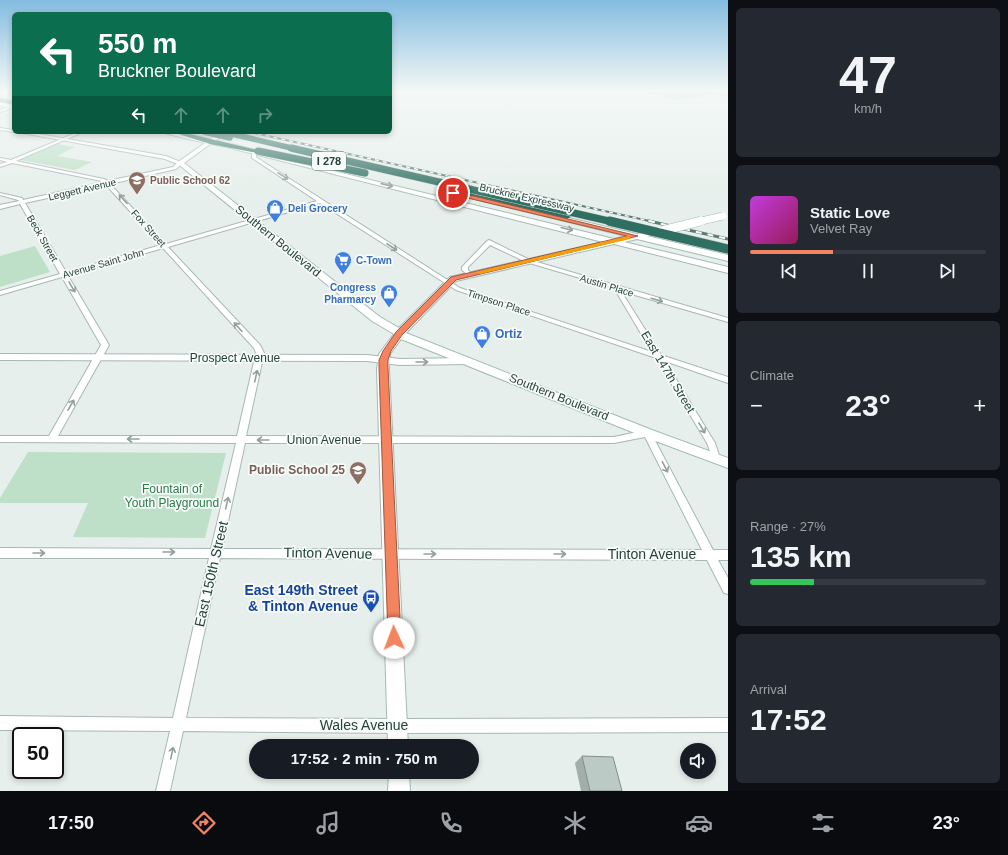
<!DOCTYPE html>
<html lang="en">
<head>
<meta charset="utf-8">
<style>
	body { margin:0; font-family:Helvetica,sans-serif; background:#242831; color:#f1f3f6; height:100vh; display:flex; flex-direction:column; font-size:15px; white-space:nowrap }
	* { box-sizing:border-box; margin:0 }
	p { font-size:13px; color:#9ea1a6 }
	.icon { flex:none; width:22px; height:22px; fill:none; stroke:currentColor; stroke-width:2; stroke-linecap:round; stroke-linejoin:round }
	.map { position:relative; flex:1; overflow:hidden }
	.panel { display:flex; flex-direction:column; gap:8px; padding:8px; background:#0d0f14; width:280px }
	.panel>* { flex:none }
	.guide { position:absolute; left:12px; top:12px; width:380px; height:122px; border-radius:6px; box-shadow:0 2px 6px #0003; background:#0b6e4f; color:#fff; overflow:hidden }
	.buttons { position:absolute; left:680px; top:743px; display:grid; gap:8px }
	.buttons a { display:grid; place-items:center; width:36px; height:36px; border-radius:50%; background:#171b24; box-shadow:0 2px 6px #0003; font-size:20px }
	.speed { position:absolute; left:12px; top:727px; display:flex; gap:8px; font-size:20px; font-weight:700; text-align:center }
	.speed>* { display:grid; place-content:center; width:52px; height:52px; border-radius:50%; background:#171b24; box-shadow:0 2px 6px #0003; line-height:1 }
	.speed .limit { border:2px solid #111; border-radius:6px; background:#fff; color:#111 }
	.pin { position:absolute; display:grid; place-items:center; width:34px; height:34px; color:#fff; margin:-17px; border:2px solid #fff; border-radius:50%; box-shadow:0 1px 4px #0007 }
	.me { position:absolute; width:44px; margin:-22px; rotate:358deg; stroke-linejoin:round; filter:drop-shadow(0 0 3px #0008) }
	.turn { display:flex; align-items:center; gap:14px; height:84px; padding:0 20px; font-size:18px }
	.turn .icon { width:52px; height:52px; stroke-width:2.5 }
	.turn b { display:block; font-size:28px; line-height:34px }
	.lanes { display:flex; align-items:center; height:38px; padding:0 20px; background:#0003; justify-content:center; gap:20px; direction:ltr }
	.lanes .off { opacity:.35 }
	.big { font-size:30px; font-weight:800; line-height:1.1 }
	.panel .tile { flex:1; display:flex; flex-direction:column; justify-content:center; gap:6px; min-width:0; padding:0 14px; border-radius:6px; background:#242831 }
	.panel .dial { align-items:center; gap:0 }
	.dial b { font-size:52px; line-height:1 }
	.song { display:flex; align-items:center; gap:12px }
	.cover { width:48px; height:48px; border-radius:6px; background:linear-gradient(135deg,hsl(290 70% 55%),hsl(330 70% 35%)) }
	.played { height:4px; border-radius:2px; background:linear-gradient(90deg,#f4845f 35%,#363941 35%) }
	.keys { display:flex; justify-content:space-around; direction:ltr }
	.heat { display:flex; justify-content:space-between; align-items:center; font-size:22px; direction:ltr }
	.charge { height:6px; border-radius:3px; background:linear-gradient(90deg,#34c759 27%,#363941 0) }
	.trip { position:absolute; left:249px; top:739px; width:230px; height:40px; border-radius:20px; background:#171b24; box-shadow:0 2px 6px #0003; font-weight:800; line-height:40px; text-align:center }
	.dock { display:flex; height:64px; justify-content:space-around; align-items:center; background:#090b0e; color:#9ea1a6 }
	.dock .icon { width:28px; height:28px }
	.dock .selected { color:#f4845f }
	.dock b { font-size:18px; color:#f1f3f6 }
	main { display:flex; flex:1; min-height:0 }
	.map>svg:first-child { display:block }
	.green { fill:#bfe0c8 }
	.water { fill:#8ec9d4 }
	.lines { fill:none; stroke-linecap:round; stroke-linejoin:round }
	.minor-casing { stroke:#a8b8b2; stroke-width:2 }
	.tertiary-casing { stroke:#a8b8b2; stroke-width:2 }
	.secondary-casing { stroke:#a4bbb3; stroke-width:2 }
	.motorway-casing { stroke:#c2cac8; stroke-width:2 }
	.minor { fill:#fff; fill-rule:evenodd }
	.tertiary { fill:#fff; fill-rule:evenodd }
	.secondary { fill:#fff; fill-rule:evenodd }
	.motorway { fill:#2f6f62; fill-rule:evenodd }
	.rail-far1-casing { stroke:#5f7d75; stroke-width:2 }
	.rail-casing { stroke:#5f7d75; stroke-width:3 }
	.rail-far1 { stroke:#f7fbf9; stroke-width:1.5; stroke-dasharray:4; stroke-linecap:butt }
	.rail { stroke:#f7fbf9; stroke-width:2; stroke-dasharray:6; stroke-linecap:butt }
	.secondary-bridge-far1-casing { stroke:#a4bbb3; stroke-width:8; stroke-linecap:butt }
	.secondary-bridge-casing { stroke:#a4bbb3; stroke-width:10; stroke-linecap:butt }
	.motorway-bridge-far2-casing { stroke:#c2cac8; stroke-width:6; stroke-linecap:butt }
	.motorway-bridge-far1-casing { stroke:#c2cac8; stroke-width:8; stroke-linecap:butt }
	.motorway-bridge-casing { stroke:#c2cac8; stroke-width:10; stroke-linecap:butt }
	.secondary-bridge-far1 { stroke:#fff; stroke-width:7 }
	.secondary-bridge { stroke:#fff; stroke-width:9 }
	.motorway-bridge-far2 { stroke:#2f6f62; stroke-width:5.5 }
	.motorway-bridge-far1 { stroke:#2f6f62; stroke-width:7 }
	.motorway-bridge { stroke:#2f6f62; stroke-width:9 }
	.wall { fill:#a1aea9 }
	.building { fill:#bbcac4; stroke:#838d89 }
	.oneway { stroke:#92a09c }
	.route { fill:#f4845f; stroke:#9f563e }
	.slow { fill:#f59e0b }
	.labels { text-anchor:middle; stroke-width:3.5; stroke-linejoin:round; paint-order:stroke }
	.far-education-label { font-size:10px; font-weight:bold; fill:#785e54; stroke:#f7fbf9; text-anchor:start }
	.far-street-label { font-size:10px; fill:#24423a; stroke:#f7fbf9 }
	.far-shop-label { font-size:10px; font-weight:bold; fill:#366cbe; stroke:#f7fbf9; text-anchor:start }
	.shield { fill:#f7fbf9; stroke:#637a73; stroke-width:1 }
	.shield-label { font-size:11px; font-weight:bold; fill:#24423a }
	.street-label { font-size:12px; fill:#24423a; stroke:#f7fbf9 }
	.shop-label { font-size:12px; font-weight:bold; fill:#366cbe; stroke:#f7fbf9; text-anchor:start }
	.education-label { font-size:12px; font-weight:bold; fill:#785e54; stroke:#f7fbf9; text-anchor:end }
	.park-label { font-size:12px; fill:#2d7a4b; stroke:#f7fbf9 }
	.near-street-label { font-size:14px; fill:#24423a; stroke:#f7fbf9 }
	.near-transit-label { font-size:14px; font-weight:bold; fill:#164399; stroke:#f7fbf9; text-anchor:end }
</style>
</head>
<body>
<main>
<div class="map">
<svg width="728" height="791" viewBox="0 0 728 791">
	<rect width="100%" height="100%" fill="#e6efeb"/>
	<path class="green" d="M 58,144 L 75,147 L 57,156 L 92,162 L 75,170 L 21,160 Z
		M 35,246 L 50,272 L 0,287 L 0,256 Z
		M 28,452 L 226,453 L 205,538 L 73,537 L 88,503 L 0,503 L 0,498 Z"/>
	<path class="water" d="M 643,91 L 728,91 L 728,97 L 704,94 L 702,97 L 674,100 Z"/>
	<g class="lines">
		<g class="minor-casing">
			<path id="minor" d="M 78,132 L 83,132 L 16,161 L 104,179 L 108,181 L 173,167 L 178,162 L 182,162 L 182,164 L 176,169 L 110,184 L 166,244 L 317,201 L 252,158 L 252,152 L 254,151 L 256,152 L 256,157 L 265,163 L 460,288 L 652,352 L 614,288 L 526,262 L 490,245 L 468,267 L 468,270 L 472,274 L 469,276 L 462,270 L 462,267 L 487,241 L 489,240 L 530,260 L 728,318 L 728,322 L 621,291 L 661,355 L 728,377 L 728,383 L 665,361 L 715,443 L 720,458 L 719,460 L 716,461 L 713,460 L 707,443 L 656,358 L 456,290 L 320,203 L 168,247 L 260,345 L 264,353 L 246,436 L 614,437 L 647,430 L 650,431 L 651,433 L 713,550 L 728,550 L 728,560 L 718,560 L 728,578 L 728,594 L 724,593 L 707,560 L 220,558 L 186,718 L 397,719 L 728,718 L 728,732 L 397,733 L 183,731 L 170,791 L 156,791 L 170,731 L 0,730 L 0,716 L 173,718 L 209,558 L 0,558 L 0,548 L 211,549 L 236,443 L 0,442 L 0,436 L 49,436 L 101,345 L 62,277 L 0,295 L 0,291 L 60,274 L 20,204 L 0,209 L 0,205 L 19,201 L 18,200 L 0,195 L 0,193 L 22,198 L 23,200 L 104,182 L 102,181 L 12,163 L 0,167 L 0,164 L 7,162 L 0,160 L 0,158 L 11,160 ZM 106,185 L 161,245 L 66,272 L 25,203 ZM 163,248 L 254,348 L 256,353 L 237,436 L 58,436 L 109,345 L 68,276 ZM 645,437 L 702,550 L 222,549 L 245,443 L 614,443 Z"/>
		</g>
		<g class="tertiary-casing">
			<path id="tertiary" d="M 14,105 L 14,107 L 0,112 L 0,110 Z
				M 0,128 L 14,130 L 14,132 L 16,132 L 14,132 L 0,130 Z
				M 17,132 L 27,132 L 166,156 L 183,163 L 180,165 L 165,159 Z
				M 0,354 L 367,355 L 400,359 L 469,358 L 474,361 L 469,364 L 400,365 L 367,361 L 0,360 Z"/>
		</g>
		<g class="secondary-casing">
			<path id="secondary" d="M 0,102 L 14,104 L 14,108 L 0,106 Z
				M 160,132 L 171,132 L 209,140 L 220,132 L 227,132 L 184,163 L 380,317 L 399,328 L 450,277 L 603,242 L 234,149 L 234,147 L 614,239 L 626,236 L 462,196 L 466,194 L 637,234 L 660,229 L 663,229 L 663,233 L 647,236 L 728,255 L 728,261 L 637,239 L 624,242 L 728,267 L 728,273 L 614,244 L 456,281 L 406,333 L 652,430 L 728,458 L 728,468 L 642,436 L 401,339 L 390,354 L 389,369 L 408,746 L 388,746 L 377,369 L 379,354 L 394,334 L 372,321 L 178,164 L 178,162 L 205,143 Z
				M 389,772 L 409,772 L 410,791 L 388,791 Z"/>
		</g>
		<g class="motorway-casing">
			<path id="motorway" d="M 0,98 L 14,101 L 14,105 L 0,102 Z
				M 172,132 L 181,132 L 261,151 L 258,153 L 210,144 Z
				M 452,189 L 567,215 L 571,217 L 567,219 L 452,193 Z"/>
		</g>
		<use href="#minor" class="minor"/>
		<use href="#tertiary" class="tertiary"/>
		<use href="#secondary" class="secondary"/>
		<use href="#motorway" class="motorway"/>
		<g class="rail-far1-casing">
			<path id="rail-far1" d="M 250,132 L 654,222"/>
		</g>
		<g class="rail-casing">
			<path id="rail" d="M 649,221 L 728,239"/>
		</g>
		<use href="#rail-far1" class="rail-far1"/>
		<use href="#rail" class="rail"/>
		<g class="secondary-bridge-far1-casing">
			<path id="secondary-bridge-far1" d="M 697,222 L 723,216"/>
		</g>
		<g class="secondary-bridge-casing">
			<path id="secondary-bridge" d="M 661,231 L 701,221"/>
		</g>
		<g class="motorway-bridge-far2-casing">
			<path id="motorway-bridge-far2" d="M 204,132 L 230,138
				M 223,132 L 296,149"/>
		</g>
		<g class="motorway-bridge-far1-casing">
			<path id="motorway-bridge-far1" d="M 291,148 L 613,222
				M 258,151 L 365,173"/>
		</g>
		<g class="motorway-bridge-casing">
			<path id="motorway-bridge" d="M 609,221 L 728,249"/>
		</g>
		<use href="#secondary-bridge-far1" class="secondary-bridge-far1"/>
		<use href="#secondary-bridge" class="secondary-bridge"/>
		<use href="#motorway-bridge-far2" class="motorway-bridge-far2"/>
		<use href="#motorway-bridge-far1" class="motorway-bridge-far1"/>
		<use href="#motorway-bridge" class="motorway-bridge"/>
	</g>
	<path class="wall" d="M 582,756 L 622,791 L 581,791 L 575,763 Z"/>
	<path class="building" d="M 582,756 L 613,757 L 622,791 L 590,791 Z"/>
	<defs><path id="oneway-shaft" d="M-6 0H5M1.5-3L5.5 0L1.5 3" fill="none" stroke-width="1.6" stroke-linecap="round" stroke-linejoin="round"/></defs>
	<g class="oneway">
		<use href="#oneway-shaft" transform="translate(283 176) rotate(32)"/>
		<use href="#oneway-shaft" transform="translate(387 185) rotate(13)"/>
		<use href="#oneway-shaft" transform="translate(123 199) rotate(-132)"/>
		<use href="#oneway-shaft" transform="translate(567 229) rotate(14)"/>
		<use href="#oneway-shaft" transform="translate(392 247) rotate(33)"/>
		<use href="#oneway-shaft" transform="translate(72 287) rotate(60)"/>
		<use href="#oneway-shaft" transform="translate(657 300) rotate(16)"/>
		<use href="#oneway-shaft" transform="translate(238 327) rotate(-132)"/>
		<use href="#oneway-shaft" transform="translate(422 362)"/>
		<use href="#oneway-shaft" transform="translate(256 376) rotate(-77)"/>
		<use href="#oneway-shaft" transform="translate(71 405) rotate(-60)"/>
		<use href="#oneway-shaft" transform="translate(702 428) rotate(59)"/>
		<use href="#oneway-shaft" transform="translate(133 439) rotate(-180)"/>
		<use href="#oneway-shaft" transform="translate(263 440) rotate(-180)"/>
		<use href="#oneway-shaft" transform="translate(665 467) rotate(63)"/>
		<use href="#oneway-shaft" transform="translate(227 503) rotate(-77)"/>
		<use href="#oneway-shaft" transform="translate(169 552)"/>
		<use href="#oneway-shaft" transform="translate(39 553)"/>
		<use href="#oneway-shaft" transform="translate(430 554)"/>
		<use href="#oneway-shaft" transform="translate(560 554)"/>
		<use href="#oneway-shaft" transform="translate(172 753) rotate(-78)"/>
	</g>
	<linearGradient id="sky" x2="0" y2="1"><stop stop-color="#84bce0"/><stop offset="0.45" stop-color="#f4f8f6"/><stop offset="1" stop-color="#f4f8f6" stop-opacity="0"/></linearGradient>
	<rect width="728" height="202" fill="url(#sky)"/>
	<path class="route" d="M 453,191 L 638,236 L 456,280 L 402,335 L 391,351 L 388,360 L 388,368 L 401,638 L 399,643 L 394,645 L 390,643 L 388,638 L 379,368 L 379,360 L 383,351 L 396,332 L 451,277 L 627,236 L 451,194 Z"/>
	<path class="slow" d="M 628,236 L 631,238 L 630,239 L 480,274 L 476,272 Z"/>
	<defs>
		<g id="school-pin" transform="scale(0.9)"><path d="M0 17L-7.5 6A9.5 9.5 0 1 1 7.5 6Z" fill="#8d6e63" stroke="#f7fbf9"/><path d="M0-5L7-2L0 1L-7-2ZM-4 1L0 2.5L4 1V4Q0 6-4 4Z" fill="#fff"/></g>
		<g id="shop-pin" transform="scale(0.9)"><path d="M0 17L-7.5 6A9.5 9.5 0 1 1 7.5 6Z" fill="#3f7fe0" stroke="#f7fbf9"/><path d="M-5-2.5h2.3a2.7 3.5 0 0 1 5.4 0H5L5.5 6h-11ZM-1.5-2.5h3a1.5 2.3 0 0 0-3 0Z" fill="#fff"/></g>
		<g id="supermarket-pin" transform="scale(0.9)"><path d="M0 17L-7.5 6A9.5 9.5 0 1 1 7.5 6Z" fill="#3f7fe0" stroke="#f7fbf9"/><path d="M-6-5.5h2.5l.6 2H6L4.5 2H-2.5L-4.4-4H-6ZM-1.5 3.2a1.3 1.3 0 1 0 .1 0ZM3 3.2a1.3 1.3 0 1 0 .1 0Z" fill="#fff"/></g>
		<g id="bus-pin" transform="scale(0.9)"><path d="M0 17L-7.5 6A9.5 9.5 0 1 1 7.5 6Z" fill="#1a4fb4" stroke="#f7fbf9"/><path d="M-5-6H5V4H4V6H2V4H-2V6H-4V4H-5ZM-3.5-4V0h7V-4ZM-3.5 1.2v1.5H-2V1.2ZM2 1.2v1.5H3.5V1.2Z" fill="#fff"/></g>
	</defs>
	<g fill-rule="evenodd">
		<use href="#school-pin" x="137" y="180"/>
		<use href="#shop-pin" x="275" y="208"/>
		<use href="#supermarket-pin" x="343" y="260"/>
		<use href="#shop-pin" x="389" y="293"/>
		<use href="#shop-pin" x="482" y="334"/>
		<use href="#school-pin" x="358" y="470"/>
		<use href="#bus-pin" x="371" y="598"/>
	</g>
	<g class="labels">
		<g class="far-education-label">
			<text x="150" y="184">Public School 62</text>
		</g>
		<g class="far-street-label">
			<text transform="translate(82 189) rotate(-13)" y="4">Leggett Avenue</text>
			<text transform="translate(527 197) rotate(13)" y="4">Bruckner Expressway</text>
			<text transform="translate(149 228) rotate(48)" y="4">Fox Street</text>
			<text transform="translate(43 238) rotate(60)" y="4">Beck Street</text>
			<text transform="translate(103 263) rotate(-16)" y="4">Avenue Saint John</text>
			<text transform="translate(607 285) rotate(17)" y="4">Austin Place</text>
			<text transform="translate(499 302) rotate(18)" y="4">Timpson Place</text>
		</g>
		<g class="far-shop-label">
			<text x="288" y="212">Deli Grocery</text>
			<text x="356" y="264">C-Town</text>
			<text x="376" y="291" text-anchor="end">Congress<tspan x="376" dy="12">Pharmarcy</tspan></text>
		</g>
		<rect class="shield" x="312" y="152" width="34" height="18" rx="3"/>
		<g class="shield-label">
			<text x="329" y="165">I 278</text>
		</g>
		<g class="street-label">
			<text transform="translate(278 241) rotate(39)" y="4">Southern Boulevard</text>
			<text x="235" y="362">Prospect Avenue</text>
			<text transform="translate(668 372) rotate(59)" y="4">East 147th Street</text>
			<text transform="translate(559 397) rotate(22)" y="4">Southern Boulevard</text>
			<text x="324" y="444">Union Avenue</text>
		</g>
		<g class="shop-label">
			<text x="495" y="338">Ortiz</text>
		</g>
		<g class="education-label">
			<text x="345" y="474">Public School 25</text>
		</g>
		<g class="park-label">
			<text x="172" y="493">Fountain of<tspan x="172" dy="14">Youth Playground</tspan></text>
		</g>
		<g class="near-street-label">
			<text transform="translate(328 553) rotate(1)" y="5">Tinton Avenue</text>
			<text x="652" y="559">Tinton Avenue</text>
			<text transform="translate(211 574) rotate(-77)" y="5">East 150th Street</text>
			<text x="364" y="730">Wales Avenue</text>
		</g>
		<g class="near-transit-label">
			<text x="358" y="595">East 149th Street<tspan x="358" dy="16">&amp; Tinton Avenue</tspan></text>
		</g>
	</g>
</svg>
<div class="buttons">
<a><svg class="icon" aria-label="sound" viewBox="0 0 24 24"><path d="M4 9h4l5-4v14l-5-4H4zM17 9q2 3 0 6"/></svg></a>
</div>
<div class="speed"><div class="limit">50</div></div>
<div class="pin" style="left:453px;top:193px;background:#d93025"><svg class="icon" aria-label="arrive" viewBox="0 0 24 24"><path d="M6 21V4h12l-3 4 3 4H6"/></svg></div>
<svg class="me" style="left:394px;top:638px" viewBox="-20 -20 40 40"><circle r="19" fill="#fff"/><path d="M0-13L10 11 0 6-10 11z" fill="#f4845f"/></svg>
<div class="trip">17:52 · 2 min · 750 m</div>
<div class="guide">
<div class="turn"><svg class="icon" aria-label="left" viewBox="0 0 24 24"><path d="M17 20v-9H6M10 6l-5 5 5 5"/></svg><div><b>550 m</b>Bruckner Boulevard</div></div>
<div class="lanes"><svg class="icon" aria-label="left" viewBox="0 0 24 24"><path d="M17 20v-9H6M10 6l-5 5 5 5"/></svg><svg class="icon off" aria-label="ahead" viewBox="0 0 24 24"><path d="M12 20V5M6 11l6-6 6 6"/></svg><svg class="icon off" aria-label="ahead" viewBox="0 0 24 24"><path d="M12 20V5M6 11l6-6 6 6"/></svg><svg class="icon off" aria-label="right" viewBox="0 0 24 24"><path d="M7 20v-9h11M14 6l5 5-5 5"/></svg></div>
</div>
</div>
<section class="panel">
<div class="tile dial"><b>47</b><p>km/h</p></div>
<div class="tile">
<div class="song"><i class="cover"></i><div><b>Static Love</b><p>Velvet Ray</p></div></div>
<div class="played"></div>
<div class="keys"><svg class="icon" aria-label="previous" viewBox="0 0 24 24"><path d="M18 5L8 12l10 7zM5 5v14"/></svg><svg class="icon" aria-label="pause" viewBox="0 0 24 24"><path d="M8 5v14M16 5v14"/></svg><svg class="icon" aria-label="next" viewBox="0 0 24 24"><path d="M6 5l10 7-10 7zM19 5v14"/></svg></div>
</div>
<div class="tile"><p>Climate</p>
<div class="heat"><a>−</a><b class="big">23°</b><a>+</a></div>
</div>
<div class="tile"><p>Range · 27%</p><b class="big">135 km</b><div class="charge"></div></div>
<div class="tile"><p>Arrival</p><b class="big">17:52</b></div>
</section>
</main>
<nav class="dock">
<b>17:50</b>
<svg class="icon selected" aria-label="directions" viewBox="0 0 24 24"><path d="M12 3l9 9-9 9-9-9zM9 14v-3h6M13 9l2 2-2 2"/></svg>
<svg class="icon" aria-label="music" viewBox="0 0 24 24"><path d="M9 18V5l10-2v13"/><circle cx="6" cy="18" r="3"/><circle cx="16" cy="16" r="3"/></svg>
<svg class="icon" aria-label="phone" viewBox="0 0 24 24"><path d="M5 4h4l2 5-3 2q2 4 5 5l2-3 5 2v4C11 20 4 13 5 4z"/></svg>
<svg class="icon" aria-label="climate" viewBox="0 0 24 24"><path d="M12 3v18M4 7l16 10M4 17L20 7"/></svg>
<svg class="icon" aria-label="car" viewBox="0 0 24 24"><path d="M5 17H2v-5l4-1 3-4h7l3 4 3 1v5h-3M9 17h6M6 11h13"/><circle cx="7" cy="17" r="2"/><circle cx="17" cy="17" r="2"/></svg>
<svg class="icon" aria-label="filters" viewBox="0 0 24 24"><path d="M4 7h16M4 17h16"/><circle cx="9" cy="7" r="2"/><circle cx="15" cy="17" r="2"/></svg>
<b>23°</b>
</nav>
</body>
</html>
